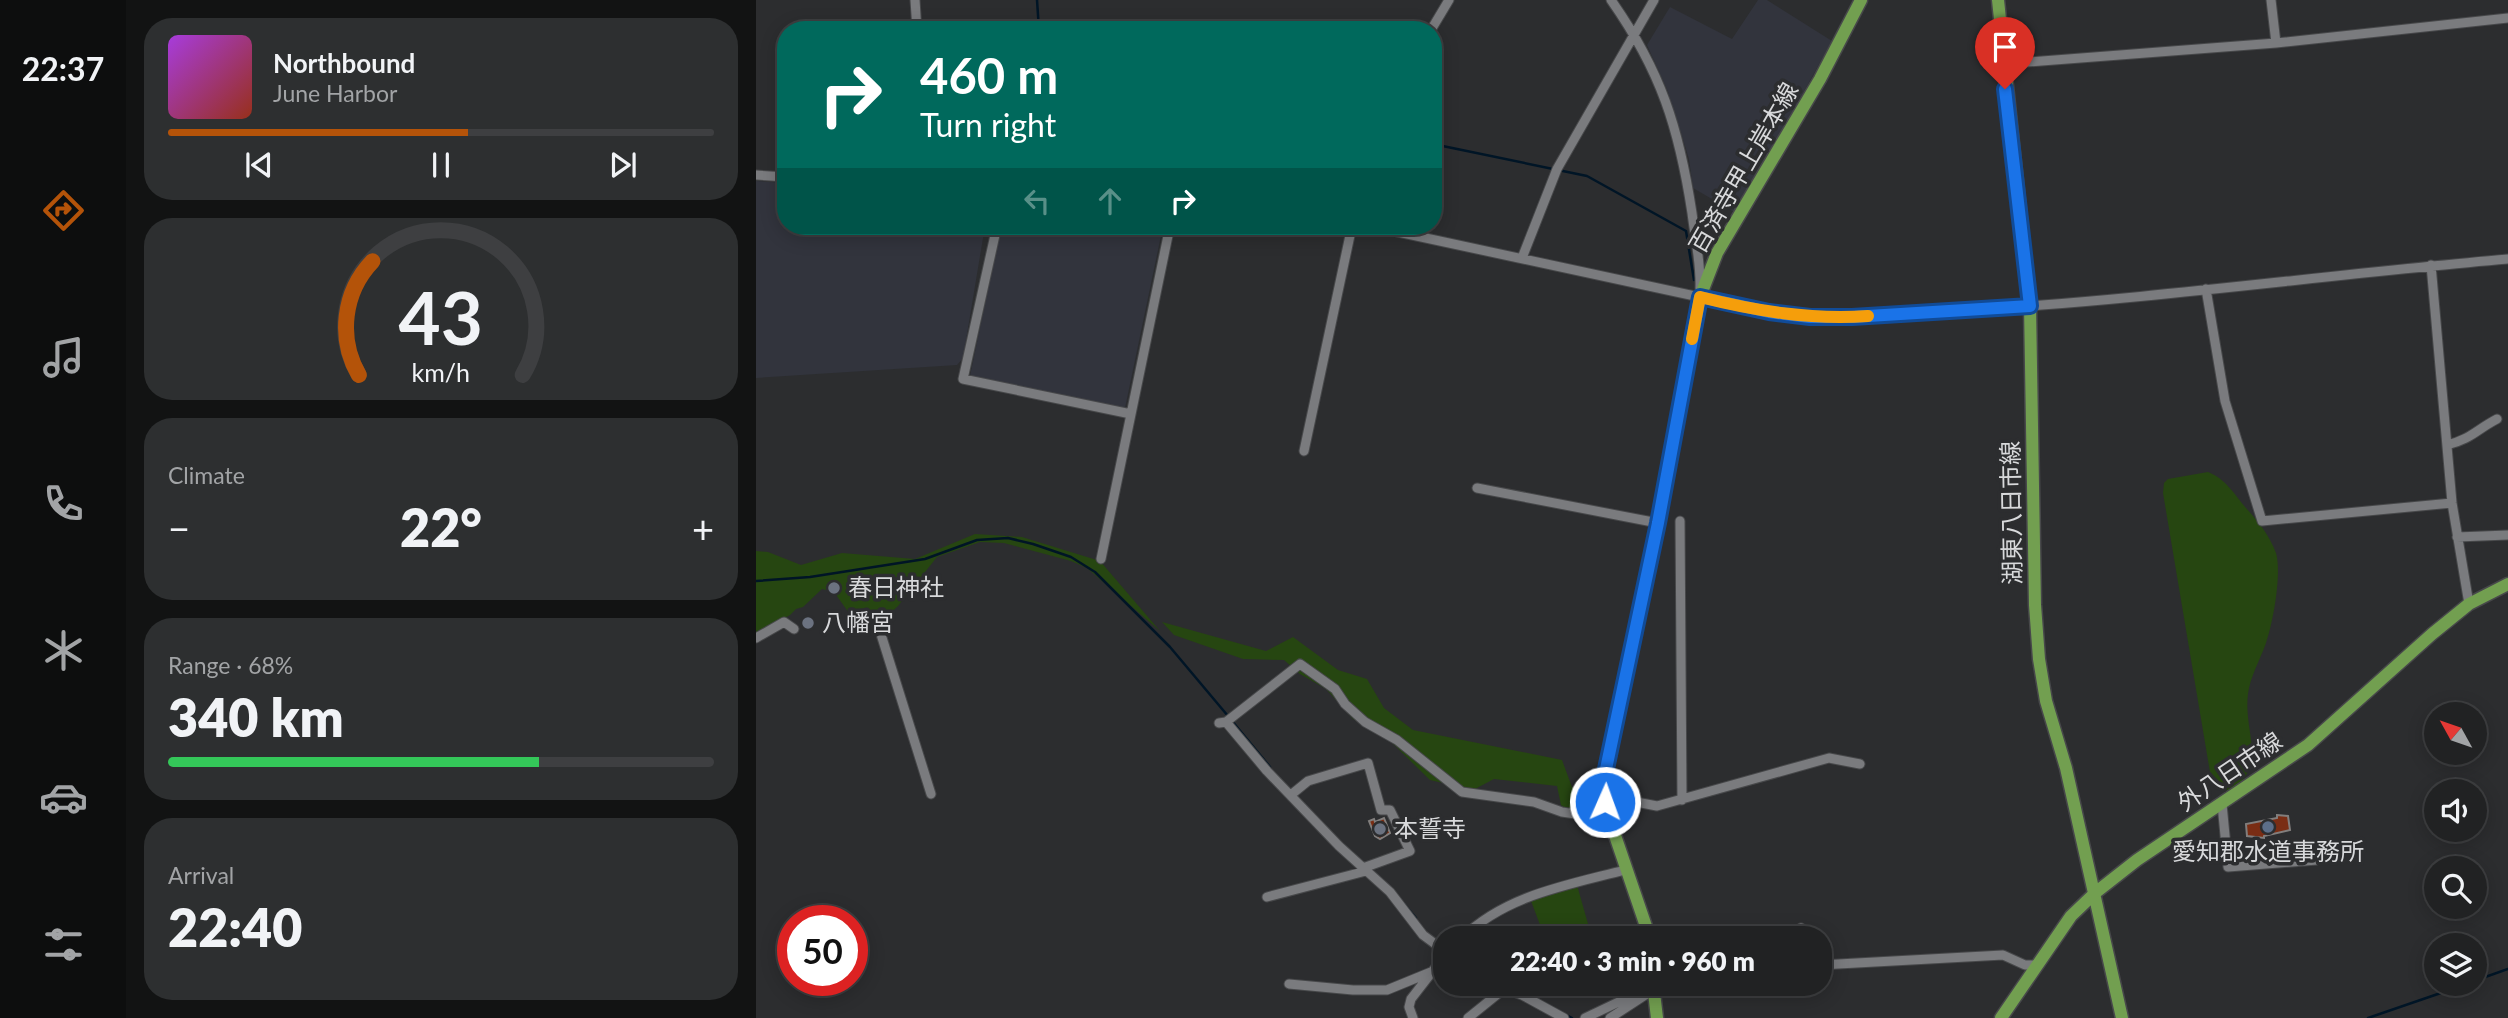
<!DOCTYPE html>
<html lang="en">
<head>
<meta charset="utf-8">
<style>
	body { margin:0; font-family:Lato,"Noto Sans JP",sans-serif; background:#2d2f30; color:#f1f3f6; height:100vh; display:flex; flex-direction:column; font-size:26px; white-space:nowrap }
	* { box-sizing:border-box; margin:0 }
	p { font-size:23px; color:#a2a4a6 }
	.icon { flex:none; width:38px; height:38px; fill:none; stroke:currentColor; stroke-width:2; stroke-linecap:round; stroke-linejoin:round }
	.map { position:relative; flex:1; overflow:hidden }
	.sheet { display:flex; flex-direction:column; gap:18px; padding:18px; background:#121313; width:630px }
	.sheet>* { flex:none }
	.banner { position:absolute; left:21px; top:21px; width:665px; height:214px; border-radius:28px; box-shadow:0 4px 18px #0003,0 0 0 2px #3e3f41; background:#00695c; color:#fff; overflow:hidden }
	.needle { width:46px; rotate:310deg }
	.tools { position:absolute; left:1668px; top:702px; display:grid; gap:14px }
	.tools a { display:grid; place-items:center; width:63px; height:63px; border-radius:50%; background:#212223; box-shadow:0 4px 18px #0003,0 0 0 2px #3e3f41; font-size:35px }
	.speed { position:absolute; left:21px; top:905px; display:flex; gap:14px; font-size:35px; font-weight:700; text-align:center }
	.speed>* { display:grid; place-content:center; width:91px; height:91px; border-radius:50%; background:#212223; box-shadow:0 4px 18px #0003,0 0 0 2px #3e3f41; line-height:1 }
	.speed .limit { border:10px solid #d22; background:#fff; color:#111 }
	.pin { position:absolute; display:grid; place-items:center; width:60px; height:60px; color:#fff; margin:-72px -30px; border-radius:50% 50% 50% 0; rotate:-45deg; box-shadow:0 0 7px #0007 }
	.pin .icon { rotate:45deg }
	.me { position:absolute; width:77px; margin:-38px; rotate:2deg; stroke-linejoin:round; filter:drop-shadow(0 0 5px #0008) }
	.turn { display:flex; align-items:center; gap:24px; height:147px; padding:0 28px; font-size:32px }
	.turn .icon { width:91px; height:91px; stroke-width:2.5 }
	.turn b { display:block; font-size:49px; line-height:60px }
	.lanes { display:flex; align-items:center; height:66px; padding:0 28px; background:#0003; justify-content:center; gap:35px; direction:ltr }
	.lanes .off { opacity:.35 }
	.big { font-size:52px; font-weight:800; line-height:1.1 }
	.sheet .tile { flex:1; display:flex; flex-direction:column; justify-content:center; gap:10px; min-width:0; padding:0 24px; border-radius:28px; background:#2d2f30 }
	.sheet .dial { align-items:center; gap:0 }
	.dial svg { height:182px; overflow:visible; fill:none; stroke:#3e3f41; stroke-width:7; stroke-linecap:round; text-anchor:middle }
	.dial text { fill:#f1f3f6; stroke:none }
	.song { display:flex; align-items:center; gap:21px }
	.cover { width:84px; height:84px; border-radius:10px; background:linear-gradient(135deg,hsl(280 70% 55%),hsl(10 70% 35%)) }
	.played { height:7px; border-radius:4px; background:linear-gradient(90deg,#b45309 55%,#3e3f41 55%) }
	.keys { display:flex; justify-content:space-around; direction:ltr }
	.heat { display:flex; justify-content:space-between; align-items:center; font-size:38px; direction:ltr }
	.charge { height:10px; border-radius:5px; background:linear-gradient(90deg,#34c759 68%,#3e3f41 0) }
	.trip { position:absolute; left:677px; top:926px; width:399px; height:70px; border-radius:28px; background:#212223; box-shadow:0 4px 18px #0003,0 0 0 2px #3e3f41; font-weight:800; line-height:70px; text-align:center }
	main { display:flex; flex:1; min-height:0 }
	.dock { display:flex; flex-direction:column; width:126px; justify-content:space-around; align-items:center; background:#0d0e0e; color:#a2a4a6 }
	.dock .icon { width:49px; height:49px }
	.dock .active { color:#b45309 }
	.dock b { font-size:32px; color:#f1f3f6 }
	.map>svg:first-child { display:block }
	.built { fill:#32343d }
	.green { fill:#264611 }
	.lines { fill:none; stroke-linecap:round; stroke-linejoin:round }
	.stream { stroke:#001526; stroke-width:2.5 }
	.building { fill:#7a2d14; stroke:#817e7d; stroke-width:2 }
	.minor-casing { stroke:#47484a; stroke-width:11 }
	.major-casing { stroke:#47484a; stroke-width:15 }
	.minor { stroke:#7a7b7e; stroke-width:9 }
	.major { stroke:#729f50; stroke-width:12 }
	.route-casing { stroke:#114b97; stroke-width:18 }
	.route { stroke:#1a73e8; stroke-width:12 }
	.slow { stroke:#f59e0b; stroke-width:12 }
	.worship-dot { fill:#6b7280; stroke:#2c2d2f; stroke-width:2.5 }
	.service-dot { fill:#5c6f8a; stroke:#2c2d2f; stroke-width:2.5 }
	.labels { text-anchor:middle; stroke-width:7; stroke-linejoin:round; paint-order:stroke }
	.street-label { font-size:24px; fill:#d8d9db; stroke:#2c2d2f }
	.poi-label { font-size:24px; fill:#d8d9db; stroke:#2c2d2f; text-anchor:start }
</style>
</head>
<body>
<main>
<nav class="dock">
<b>22:37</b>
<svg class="icon active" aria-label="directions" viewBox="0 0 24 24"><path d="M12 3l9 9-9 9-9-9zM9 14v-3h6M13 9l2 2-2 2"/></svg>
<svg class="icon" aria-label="music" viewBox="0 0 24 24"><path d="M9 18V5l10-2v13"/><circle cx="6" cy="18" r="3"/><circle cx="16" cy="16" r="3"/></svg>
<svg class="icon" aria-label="phone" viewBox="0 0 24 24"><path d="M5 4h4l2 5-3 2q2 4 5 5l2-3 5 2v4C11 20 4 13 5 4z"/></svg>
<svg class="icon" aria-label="climate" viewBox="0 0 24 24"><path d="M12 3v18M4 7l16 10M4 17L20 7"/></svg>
<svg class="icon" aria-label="car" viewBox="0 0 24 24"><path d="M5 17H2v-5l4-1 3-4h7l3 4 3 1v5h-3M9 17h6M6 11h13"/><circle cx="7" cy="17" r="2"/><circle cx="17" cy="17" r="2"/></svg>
<svg class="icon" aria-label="filters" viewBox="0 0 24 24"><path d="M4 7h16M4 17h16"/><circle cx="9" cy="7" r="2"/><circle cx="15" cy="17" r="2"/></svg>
</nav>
<section class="sheet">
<div class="tile">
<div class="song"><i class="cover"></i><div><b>Northbound</b><p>June Harbor</p></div></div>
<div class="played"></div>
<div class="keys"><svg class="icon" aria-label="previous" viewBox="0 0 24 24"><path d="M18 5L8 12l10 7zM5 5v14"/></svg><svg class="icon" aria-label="pause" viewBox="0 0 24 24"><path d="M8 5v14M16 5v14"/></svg><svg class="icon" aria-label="next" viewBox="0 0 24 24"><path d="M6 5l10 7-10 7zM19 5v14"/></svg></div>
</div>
<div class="tile dial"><svg viewBox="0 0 100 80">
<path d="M14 69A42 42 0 1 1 86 69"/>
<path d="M14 69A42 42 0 0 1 20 19" stroke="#b45309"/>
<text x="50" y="56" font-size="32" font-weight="700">43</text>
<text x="50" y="72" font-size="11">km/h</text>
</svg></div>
<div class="tile"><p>Climate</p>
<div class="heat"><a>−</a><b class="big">22°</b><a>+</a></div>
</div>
<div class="tile"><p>Range · 68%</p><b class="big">340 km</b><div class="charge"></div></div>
<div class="tile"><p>Arrival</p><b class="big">22:40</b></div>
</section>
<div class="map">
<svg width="1752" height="1018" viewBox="0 0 1752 1018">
	<rect width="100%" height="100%" fill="#2c2d2f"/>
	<path class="built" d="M 1002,0 L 1011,0 L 1076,41 L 980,213 L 937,188 L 933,159 L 912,92 L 891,45 L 914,7 L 976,39 Z
		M 0,181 L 30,183 L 30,226 L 229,226 L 207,358 L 201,365 L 0,378 Z
		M 245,226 L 407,226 L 369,408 L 214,376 Z"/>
	<path class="green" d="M 1452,472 C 1470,479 1478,494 1490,508 C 1502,521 1514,536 1520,553 C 1526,573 1517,623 1510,643 C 1504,660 1494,677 1492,694 C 1487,733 1513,764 1474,792 L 1456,784 L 1407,493 L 1408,483 L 1412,479 Z
		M 219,534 L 266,537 L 344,561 L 404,631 L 331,568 L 315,561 L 248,543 L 224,542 L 181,557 L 142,606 L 126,621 L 112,625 L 98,620 L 78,592 L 66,589 L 47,607 L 40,609 L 34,615 L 0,634 L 0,551 L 12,552 L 45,565 L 86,553 L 159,559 Z
		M 406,622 L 510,651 L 537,637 L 582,670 L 611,679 L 628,708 L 657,730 L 806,760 L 816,787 L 839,804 L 835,810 L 811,809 L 805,805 L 801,786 L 738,779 L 717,790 L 674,780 L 631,738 L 597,719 L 570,689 L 544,674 L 528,660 L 487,659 L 418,635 Z
		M 821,885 L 836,938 L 789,938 L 775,901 L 778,896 Z"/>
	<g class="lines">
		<path class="stream" d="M 281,0 L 283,30
			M 677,144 L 831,176 L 930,231 L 938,280
			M 0,581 L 54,577 L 169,559 L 221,540 L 252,538 L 277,544 L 315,557 L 339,572 L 414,647 L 472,716
			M 476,721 L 514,767
			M 644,899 L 660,918
			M 1718,981 L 1752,969
			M 785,1001 L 816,1018
			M 1612,1018 L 1711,984"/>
	</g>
	<path class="building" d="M 1521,815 L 1532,816 L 1534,830 L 1508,836 L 1508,838 L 1491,836 L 1490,824 L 1521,818 Z
		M 628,818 L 634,833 L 624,839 L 619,836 L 613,821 L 618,819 L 619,822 Z"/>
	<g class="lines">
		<g class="minor-casing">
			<path id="minor" d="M 159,0 L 161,30
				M 855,0 C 905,71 923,128 936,213 C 939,238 945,263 944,288
				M 1515,0 L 1520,43
				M 675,30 L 693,0
				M 1246,64 L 1520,43 L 1752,18
				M 0,175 L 30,177
				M 241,226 L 207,379 L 375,414
				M 614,226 L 1013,312 C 1086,320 1157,313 1230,309 C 1404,298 1578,274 1752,259
				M 766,258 L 801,169 L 898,0
				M 1675,265 L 1696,503 L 1713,604
				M 1450,289 L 1469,401 L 1506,521 L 1696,503
				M 1691,445 C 1715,439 1720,430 1741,419
				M 548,451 L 596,226
				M 721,488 L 902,523
				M 924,521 L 926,800
				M 1701,537 L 1752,535
				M 345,559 L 414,226
				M 123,628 L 175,794
				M 0,638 L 28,622 L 38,629
				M 470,722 L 544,664 L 579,689 L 589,704 L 609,722 L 641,740 L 706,792 L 778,802 L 806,812 L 840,817 L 850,809
				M 463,723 L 470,722 L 511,771 L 583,846 L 634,892 L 667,935 L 690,952
				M 536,794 L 552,781 L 612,763 L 625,810 L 634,810 L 654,851 L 607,868
				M 849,796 L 901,806 L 1073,758 L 1104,764
				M 1466,804 L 1472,867 L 1561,860
				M 511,897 L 610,871
				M 1045,928 L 1046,938
				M 706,938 C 750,895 812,885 869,870
				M 1064,965 L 1247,955 L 1269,965 L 1280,965
				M 533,984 L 597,990 L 631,990 L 675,972
				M 737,984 L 766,995 L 808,1018
				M 657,1018 L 653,1007 L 655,999 L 690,954
				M 712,1018 L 748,989
				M 829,1018 L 871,998 L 882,999
				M 854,1018 L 897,990 L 917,984"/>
		</g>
		<g class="major-casing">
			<path id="major" d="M 1242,0 L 1274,306 L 1279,605 L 1283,659 L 1290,701 L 1310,768 L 1366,1018
				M 894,938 L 850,809 L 851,769 L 902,523 L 944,297 L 961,253 L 1064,79 L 1105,0
				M 897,984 L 901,1018
				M 1245,1018 L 1315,916 L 1339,893 L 1381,860 L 1552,745 L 1676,634 L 1713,604 L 1752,584"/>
		</g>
		<use href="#minor" class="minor"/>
		<use href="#major" class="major"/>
	</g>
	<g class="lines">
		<g class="route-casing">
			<path id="route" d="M 849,802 L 850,769 L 902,523 L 944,297 L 1013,312 L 1054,317 L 1096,317 L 1274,306 L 1249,89"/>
		</g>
		<use href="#route" class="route"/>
		<path class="slow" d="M 936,339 L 944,297 C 1000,311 1054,320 1112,316"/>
	</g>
	<g class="worship-dot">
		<circle cx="78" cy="588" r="7"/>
		<circle cx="52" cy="623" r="7"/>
		<circle cx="624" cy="829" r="7"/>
	</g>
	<circle class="service-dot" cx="1512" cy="827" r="7"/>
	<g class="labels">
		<g class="street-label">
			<text transform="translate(988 168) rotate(-60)" y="8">百済寺甲上岸本線</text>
			<text transform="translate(1256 513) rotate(-91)" y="8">湖東八日市線</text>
			<text transform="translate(1474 772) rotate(-34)" y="8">外八日市線</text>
		</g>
		<g class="poi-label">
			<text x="92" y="596">春日神社</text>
			<text x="66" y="631">八幡宮</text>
			<text x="638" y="837">本誓寺</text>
			<text x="1512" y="860" text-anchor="middle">愛知郡水道事務所</text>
		</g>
	</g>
</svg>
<div class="tools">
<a><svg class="needle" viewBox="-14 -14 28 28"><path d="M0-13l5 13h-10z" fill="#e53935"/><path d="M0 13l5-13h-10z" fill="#a2a4a6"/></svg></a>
<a><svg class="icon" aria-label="sound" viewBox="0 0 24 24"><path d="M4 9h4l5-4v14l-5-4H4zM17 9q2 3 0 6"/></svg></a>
<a><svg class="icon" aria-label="search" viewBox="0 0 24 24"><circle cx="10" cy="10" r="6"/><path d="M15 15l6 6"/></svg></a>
<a><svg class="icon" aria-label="layers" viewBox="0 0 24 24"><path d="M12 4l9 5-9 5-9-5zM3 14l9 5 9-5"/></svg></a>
</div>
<div class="speed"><div class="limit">50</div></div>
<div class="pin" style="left:1249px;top:89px;background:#d93025"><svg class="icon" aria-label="arrive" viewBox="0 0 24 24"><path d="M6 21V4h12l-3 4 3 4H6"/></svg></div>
<svg class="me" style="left:849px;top:802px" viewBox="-20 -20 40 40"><circle r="17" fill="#1a73e8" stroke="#fff" stroke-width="3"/><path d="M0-11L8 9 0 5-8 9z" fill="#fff"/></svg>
<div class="trip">22:40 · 3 min · 960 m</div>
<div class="banner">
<div class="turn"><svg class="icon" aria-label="right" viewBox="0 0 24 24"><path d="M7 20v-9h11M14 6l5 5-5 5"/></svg><div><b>460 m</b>Turn right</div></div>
<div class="lanes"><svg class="icon off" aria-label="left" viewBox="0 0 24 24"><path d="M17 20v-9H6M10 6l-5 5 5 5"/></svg><svg class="icon off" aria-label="ahead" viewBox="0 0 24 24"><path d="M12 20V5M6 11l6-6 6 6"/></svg><svg class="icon" aria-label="right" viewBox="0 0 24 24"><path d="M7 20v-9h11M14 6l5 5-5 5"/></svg></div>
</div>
</div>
</main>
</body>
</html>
